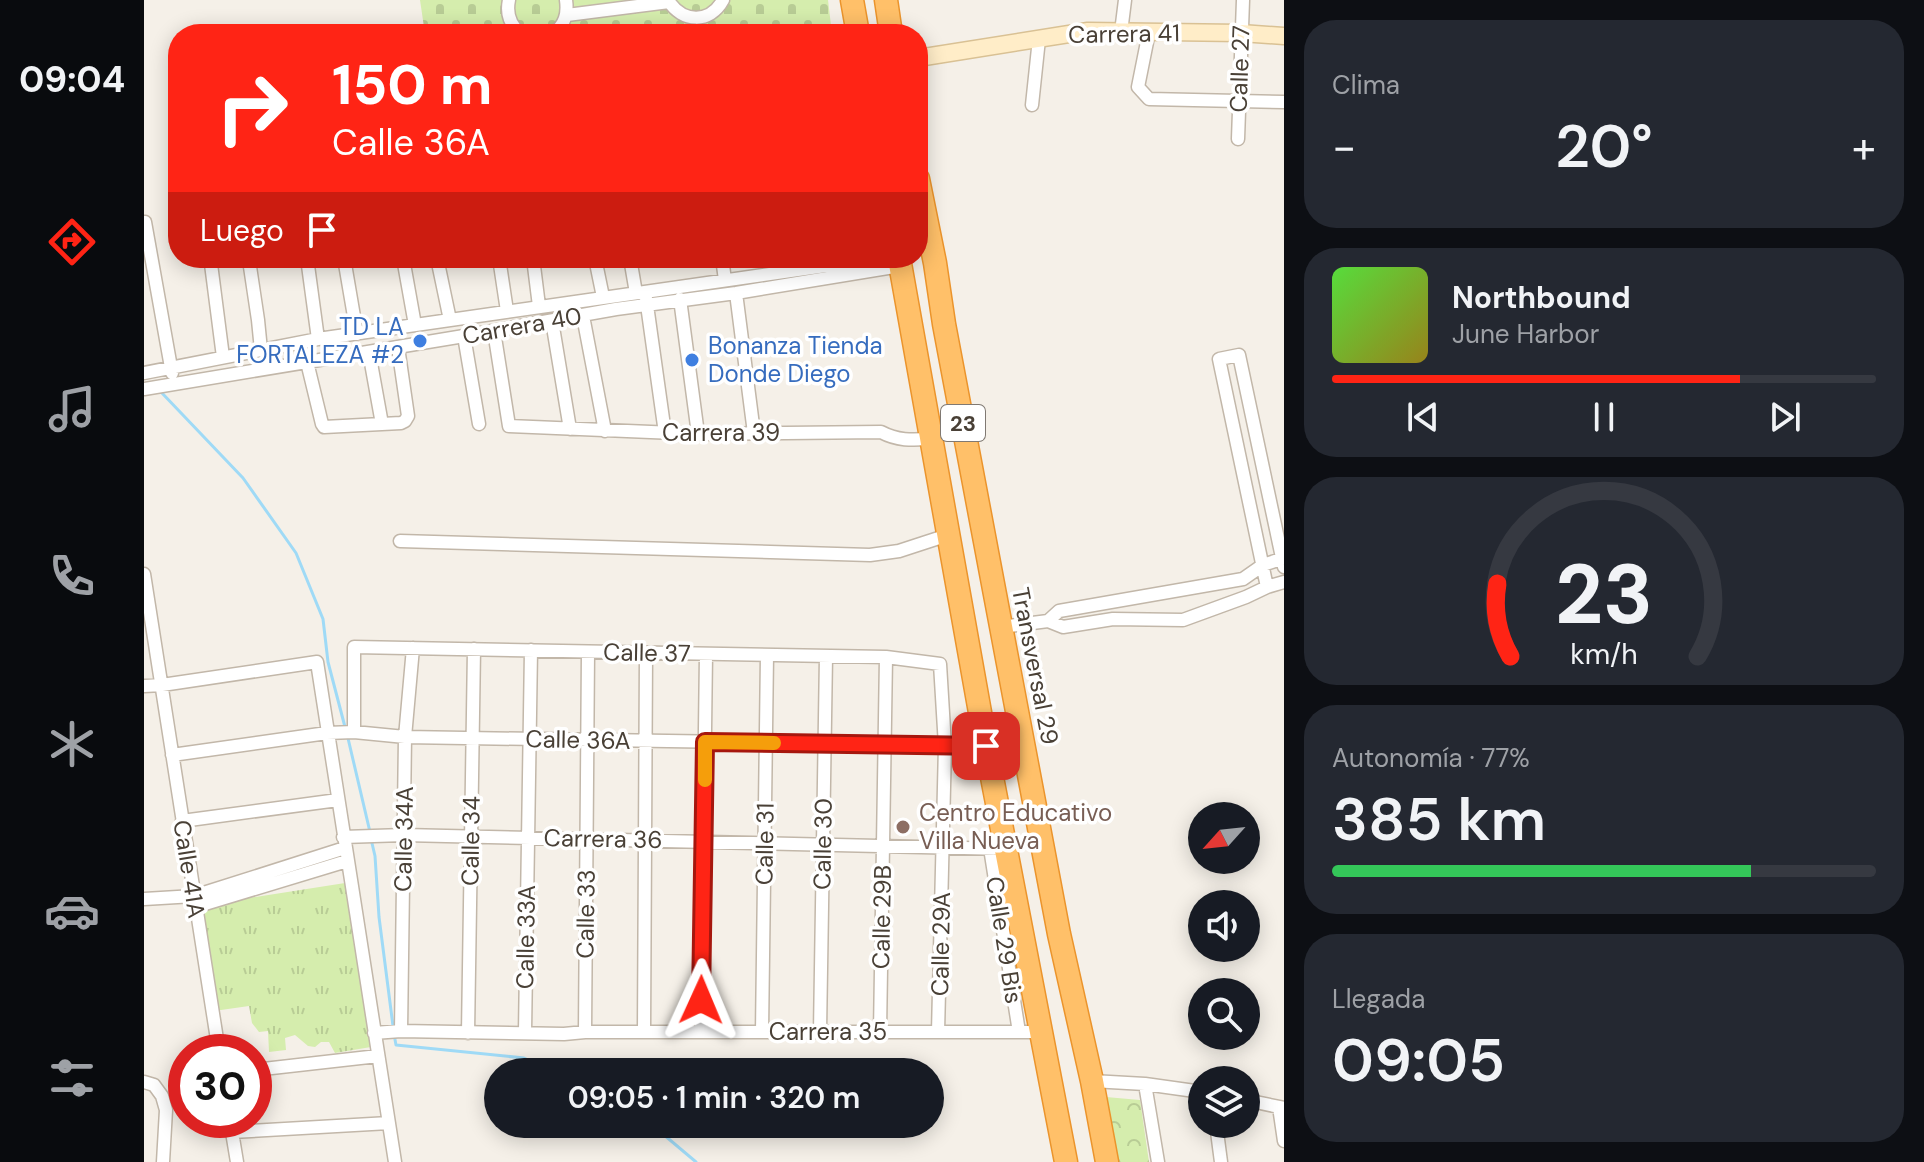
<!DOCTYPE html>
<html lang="es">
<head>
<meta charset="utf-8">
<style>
	body { margin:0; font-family:"DM Sans",sans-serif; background:#242831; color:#f1f3f6; height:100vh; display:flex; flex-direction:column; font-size:30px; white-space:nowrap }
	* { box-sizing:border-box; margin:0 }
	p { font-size:26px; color:#9ea1a6 }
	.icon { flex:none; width:44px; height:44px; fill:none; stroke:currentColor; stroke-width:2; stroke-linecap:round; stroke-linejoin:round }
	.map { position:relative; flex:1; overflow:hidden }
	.details { display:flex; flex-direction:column; gap:20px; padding:20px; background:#0d0f14; width:640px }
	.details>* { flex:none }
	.guide { position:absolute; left:24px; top:24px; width:760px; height:244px; border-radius:32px; box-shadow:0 4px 20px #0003; background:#ff2415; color:#fff; overflow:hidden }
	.needle { width:52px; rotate:243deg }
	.buttons { position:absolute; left:1044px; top:802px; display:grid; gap:16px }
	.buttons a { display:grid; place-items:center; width:72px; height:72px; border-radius:50%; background:#171b24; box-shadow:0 4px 20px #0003; font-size:40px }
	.speed { position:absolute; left:24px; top:1034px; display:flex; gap:16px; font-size:40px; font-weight:700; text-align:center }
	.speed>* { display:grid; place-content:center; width:104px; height:104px; border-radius:50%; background:#171b24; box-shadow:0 4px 20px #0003; line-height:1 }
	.speed .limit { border:12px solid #d22; background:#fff; color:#111 }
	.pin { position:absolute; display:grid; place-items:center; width:68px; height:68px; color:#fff; margin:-34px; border-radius:16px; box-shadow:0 4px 12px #0006 }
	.me { position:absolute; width:88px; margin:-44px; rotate:1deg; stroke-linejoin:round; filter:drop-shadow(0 0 6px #0008) }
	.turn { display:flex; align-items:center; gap:28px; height:168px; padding:0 32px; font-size:36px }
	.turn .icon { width:104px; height:104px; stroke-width:2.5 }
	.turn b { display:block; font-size:56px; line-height:68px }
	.then { display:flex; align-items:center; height:76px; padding:0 32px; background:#0003; gap:16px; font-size:30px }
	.big { font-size:60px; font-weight:600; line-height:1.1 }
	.details .widget { flex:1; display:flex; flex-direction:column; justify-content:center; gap:12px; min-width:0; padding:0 28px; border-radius:32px; background:#242831 }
	.details .dial { align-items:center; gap:0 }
	.dial svg { height:208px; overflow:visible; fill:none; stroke:#363941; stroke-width:7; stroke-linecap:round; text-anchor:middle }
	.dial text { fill:#f1f3f6; stroke:none }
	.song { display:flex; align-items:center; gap:24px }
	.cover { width:96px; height:96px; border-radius:12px; background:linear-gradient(135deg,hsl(110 70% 55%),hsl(50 70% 35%)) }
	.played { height:8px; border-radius:4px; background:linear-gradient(90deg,#ff2415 75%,#363941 75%) }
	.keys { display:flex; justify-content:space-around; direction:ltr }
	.heat { display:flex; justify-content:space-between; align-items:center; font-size:44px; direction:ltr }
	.charge { height:12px; border-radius:6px; background:linear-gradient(90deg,#34c759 77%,#363941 0) }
	.trip { position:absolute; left:340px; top:1058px; width:460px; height:80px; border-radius:40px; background:#171b24; box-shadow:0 4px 20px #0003; font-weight:600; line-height:80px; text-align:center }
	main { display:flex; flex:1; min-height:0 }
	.menu { display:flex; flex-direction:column; width:144px; justify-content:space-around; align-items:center; background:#090b0e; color:#9ea1a6 }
	.menu .icon { width:56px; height:56px }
	.menu .selected { color:#ff2415 }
	.menu b { font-size:36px; color:#f1f3f6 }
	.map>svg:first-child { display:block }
	.grass { fill:url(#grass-tufts) }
	.cemetery { fill:url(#cemetery-stones) }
	.park { fill:url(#park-crowns) }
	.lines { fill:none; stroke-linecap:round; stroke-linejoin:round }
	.stream { stroke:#9fdaf6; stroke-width:3 }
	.street-casing { stroke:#c2b7a9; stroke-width:15 }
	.secondary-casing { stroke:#d9c194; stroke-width:19 }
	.highway-casing { stroke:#eb942c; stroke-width:25 }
	.street { stroke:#fff; stroke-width:12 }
	.secondary { stroke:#ffedc8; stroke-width:16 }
	.highway { stroke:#ffc069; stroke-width:22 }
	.route-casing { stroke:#a6170e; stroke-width:20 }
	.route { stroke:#ff2415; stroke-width:14 }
	.slow { stroke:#f59e0b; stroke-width:14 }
	.shop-dot { fill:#3f7fe0; stroke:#fff; stroke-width:3 }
	.education-dot { fill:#8d6e63; stroke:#fff; stroke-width:3 }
	.labels { text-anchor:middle; stroke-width:7; stroke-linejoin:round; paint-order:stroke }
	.shield { fill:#fff; stroke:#807972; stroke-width:2 }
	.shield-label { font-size:22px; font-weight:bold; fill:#494036 }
	.street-label { font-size:24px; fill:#494036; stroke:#fff }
	.shop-label { font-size:24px; fill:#366cbe; stroke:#fff; text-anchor:end }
	.education-label { font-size:24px; fill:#785e54; stroke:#fff; text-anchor:start }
</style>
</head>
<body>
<main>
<nav class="menu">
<b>09:04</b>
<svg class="icon selected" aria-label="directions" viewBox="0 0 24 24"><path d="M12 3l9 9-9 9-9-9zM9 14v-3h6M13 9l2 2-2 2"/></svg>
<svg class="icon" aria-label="music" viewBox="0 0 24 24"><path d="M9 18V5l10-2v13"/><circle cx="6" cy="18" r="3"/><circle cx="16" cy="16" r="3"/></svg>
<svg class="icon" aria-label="phone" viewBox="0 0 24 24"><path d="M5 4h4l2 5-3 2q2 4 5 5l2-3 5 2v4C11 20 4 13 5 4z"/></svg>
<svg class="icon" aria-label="climate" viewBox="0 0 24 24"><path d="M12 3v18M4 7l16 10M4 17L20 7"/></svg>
<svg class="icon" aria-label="car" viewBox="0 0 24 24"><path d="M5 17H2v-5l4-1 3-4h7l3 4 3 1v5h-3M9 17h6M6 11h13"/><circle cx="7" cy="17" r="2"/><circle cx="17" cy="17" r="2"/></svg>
<svg class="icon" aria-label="filters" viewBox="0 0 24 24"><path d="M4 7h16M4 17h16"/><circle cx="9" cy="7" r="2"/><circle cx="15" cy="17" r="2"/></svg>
</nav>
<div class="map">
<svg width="1140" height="1162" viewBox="0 0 1140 1162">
	<defs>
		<pattern id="grass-tufts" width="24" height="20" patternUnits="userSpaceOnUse" patternTransform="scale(2)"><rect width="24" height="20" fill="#d5edad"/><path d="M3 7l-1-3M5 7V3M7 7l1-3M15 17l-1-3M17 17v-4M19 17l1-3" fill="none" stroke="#b8cc95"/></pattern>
		<pattern id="cemetery-stones" width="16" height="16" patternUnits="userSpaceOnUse" patternTransform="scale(2)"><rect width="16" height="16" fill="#d5edad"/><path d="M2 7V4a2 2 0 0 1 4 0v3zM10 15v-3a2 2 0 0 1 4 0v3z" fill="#b8cc95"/></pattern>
		<pattern id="park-crowns" width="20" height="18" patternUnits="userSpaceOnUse" patternTransform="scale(2)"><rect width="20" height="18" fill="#d5edad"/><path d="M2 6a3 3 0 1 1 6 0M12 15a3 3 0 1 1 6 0" fill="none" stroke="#b8cc95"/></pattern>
	</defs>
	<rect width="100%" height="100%" fill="#f5f0e8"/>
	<path class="grass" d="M 201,883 L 227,1047 L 191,1053 L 185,1042 L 177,1042 L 171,1047 L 164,1046 L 151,1035 L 141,1038 L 142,1050 L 125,1052 L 124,1031 L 115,1032 L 108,1023 L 105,1006 L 70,1011 L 53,906 Z"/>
	<path class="cemetery" d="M 276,0 L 684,0 L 688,34 L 281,34 Z"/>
	<path class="park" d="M 962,1097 L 996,1100 L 1005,1162 L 975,1162 Z"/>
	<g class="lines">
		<path class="stream" d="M 17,392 L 99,478 L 152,553 L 179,619 L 184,662 L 201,727
			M 203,734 L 226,832
			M 227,839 L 231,856 L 235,917 L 249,1026
			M 250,1034 L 252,1045 L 380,1058 L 409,1072
			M 507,1124 L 552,1162"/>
		<g class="street-casing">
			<path id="street" d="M 365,0 C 362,14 366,25 377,34
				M 524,0 C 538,23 566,24 579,0
				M 423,15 L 525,2
				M 977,32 L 981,0
				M 1005,32 L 994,87 L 1005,99 L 1140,102
				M 409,34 C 421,25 424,14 422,0
				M 888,105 L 895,39
				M 1094,139 L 1099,0
				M 1,222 L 28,373
				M 163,258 L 174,339
				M 200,258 L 213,334
				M 259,258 L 271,325
				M 293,258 L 306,320
				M 355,258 L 363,311
				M 389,258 L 395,306
				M 451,258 L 459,297
				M 486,258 L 492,293
				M 578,258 L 581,280
				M 67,264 L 79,357
				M 592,293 L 610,433
				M 502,298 L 521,433
				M 536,299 L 554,434
				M 439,316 L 461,431
				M 408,321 L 426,429
				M 350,331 L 365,426 L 554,434 L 737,432 C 754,441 768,440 787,439
				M 320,336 L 335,424
				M 117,350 L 114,320 L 105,260 L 120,258
				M 225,352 L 238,424
				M 163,362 L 178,424 L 180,427 L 257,423 L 261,421 L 264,416 L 254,347
				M 0,373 L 174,339 L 737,258
				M 0,389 L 320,336 L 472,309 L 592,293 L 756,266
				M 256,541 L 726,555 L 755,551 L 804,535
				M 0,574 L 75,1052
				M 1123,587 L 1075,359 L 1095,355 L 1140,567
				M 904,621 L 915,611 L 1099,579 L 1119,565 L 1140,558
				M 857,627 L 904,621 L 919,627 L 969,619 L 1039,620 L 1102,597 L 1123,587 L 1140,582
				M 0,686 L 18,685 L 173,662 L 251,1162
				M 210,732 L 210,647 L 742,657 L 796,664 L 801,746 L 794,1032
				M 28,755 L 183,733 L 210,732 L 261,737 L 842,746
				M 38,821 L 194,800
				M 199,837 L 260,835 L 862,849
				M 846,848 L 875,1032
				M 0,899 L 50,896 L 201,848
				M 51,907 L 203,861
				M 257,1031 L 261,737 L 269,648
				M 381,1032 L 387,650
				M 441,1032 L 444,652
				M 500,1032 L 502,653
				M 557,1032 L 562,654
				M 618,1032 L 623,655
				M 676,1032 L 682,656
				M 736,1032 L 742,657
				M 230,1033 L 257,1031 L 420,1034 L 441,1032 L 898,1032
				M 324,1033 L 330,649
				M 110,1070 L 234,1056
				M 948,1081 L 1001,1084 L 1058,1092
				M 0,1082 L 10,1085 L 18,1096 L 22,1110 L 19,1162
				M 1001,1084 L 1014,1162
				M 1102,1100 L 1140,1108
				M 1135,1107 L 1140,1141
				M 86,1120 L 93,1162
				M 1072,1124 L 1077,1162
				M 88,1132 L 245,1123"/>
		</g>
		<g class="secondary-casing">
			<path id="secondary" d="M 774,58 L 944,31 L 1097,33 L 1140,36"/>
		</g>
		<g class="highway-casing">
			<path id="highway" d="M 708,0 L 714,34
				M 742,0 L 747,34
				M 774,179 L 791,263 L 800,324 L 915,934 L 948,1081 L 963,1162
				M 755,258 L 842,746 L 922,1162"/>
		</g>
		<use href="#street" class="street"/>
		<use href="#secondary" class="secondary"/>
		<use href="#highway" class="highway"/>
	</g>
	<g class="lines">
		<g class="route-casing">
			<path id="route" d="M 557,1000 L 561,742 L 842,746"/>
		</g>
		<use href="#route" class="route"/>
		<path class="slow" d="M 561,780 L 561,742 L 630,743"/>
	</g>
	<g class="shop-dot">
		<circle cx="276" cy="341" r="8"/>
		<circle cx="548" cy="360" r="8"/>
	</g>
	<circle class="education-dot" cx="759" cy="827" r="8"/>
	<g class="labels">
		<rect class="shield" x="797" y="405" width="44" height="36" rx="6"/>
		<g class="shield-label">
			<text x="819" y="431">23</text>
		</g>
		<g class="street-label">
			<text transform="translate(980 34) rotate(-1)" y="8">Carrera 41</text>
			<text transform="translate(1096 69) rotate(-88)" y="8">Calle 27</text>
			<text transform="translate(378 326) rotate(-10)" y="8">Carrera 40</text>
			<text x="577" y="441">Carrera 39</text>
			<text transform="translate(503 653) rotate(1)" y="8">Calle 37</text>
			<text transform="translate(891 666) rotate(79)" y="8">Transversal 29</text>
			<text transform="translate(434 740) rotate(1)" y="8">Calle 36A</text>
			<text transform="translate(260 839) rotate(-89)" y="8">Calle 34A</text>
			<text transform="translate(459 839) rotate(1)" y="8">Carrera 36</text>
			<text transform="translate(327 841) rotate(-89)" y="8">Calle 34</text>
			<text transform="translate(621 844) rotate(-89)" y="8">Calle 31</text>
			<text transform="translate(679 844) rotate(-89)" y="8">Calle 30</text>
			<text transform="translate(45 869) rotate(81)" y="8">Calle 41A</text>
			<text transform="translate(442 914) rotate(-89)" y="8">Calle 33</text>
			<text transform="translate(738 917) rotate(-89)" y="8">Calle 29B</text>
			<text transform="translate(382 937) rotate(-89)" y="8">Calle 33A</text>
			<text transform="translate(860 940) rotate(81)" y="8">Calle 29 Bis</text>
			<text transform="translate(797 944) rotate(-89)" y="8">Calle 29A</text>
			<text x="684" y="1040">Carrera 35</text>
		</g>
		<g class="shop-label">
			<text x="260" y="335">TD LA<tspan x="260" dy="28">FORTALEZA #2</tspan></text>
			<text x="564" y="354" text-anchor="start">Bonanza Tienda<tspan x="564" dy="28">Donde Diego</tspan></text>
		</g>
		<g class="education-label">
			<text x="775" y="821">Centro Educativo<tspan x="775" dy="28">Villa Nueva</tspan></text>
		</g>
	</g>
</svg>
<div class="buttons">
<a><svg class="needle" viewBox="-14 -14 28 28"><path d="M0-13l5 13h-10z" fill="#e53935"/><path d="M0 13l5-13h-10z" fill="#9ea1a6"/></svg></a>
<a><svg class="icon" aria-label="sound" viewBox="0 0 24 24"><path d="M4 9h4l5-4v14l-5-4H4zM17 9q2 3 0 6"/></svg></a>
<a><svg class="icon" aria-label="search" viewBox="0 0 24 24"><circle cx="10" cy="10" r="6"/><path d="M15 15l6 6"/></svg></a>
<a><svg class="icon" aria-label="layers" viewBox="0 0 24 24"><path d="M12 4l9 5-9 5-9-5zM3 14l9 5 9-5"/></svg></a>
</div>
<div class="speed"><div class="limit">30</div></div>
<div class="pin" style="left:842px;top:746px;background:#d93025"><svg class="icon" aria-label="arrive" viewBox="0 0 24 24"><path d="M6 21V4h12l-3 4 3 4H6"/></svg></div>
<svg class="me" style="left:557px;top:1000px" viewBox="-20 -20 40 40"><path d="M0-17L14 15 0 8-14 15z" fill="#ff2415" stroke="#fff" stroke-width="4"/></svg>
<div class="trip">09:05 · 1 min · 320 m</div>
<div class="guide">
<div class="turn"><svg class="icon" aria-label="right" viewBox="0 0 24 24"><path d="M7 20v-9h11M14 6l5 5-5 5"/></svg><div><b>150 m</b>Calle 36A</div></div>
<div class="then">Luego<svg class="icon" aria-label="arrive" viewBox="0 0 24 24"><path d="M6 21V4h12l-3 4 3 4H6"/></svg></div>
</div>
</div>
<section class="details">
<div class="widget"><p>Clima</p>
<div class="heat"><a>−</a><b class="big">20°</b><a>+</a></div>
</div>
<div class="widget">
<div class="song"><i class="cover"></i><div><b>Northbound</b><p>June Harbor</p></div></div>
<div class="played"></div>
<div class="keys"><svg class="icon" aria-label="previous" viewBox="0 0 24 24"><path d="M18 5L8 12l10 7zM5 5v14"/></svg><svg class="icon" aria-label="pause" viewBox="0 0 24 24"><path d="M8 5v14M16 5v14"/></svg><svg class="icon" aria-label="next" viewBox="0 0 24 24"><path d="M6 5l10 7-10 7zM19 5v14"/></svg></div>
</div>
<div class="widget dial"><svg viewBox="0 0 100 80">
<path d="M14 69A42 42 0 1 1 86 69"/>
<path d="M14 69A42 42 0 0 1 9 41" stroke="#ff2415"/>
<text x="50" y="56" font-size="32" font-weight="700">23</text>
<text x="50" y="72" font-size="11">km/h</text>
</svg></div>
<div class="widget"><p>Autonomía · 77%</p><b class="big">385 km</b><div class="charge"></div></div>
<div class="widget"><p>Llegada</p><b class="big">09:05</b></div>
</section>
</main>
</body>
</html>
